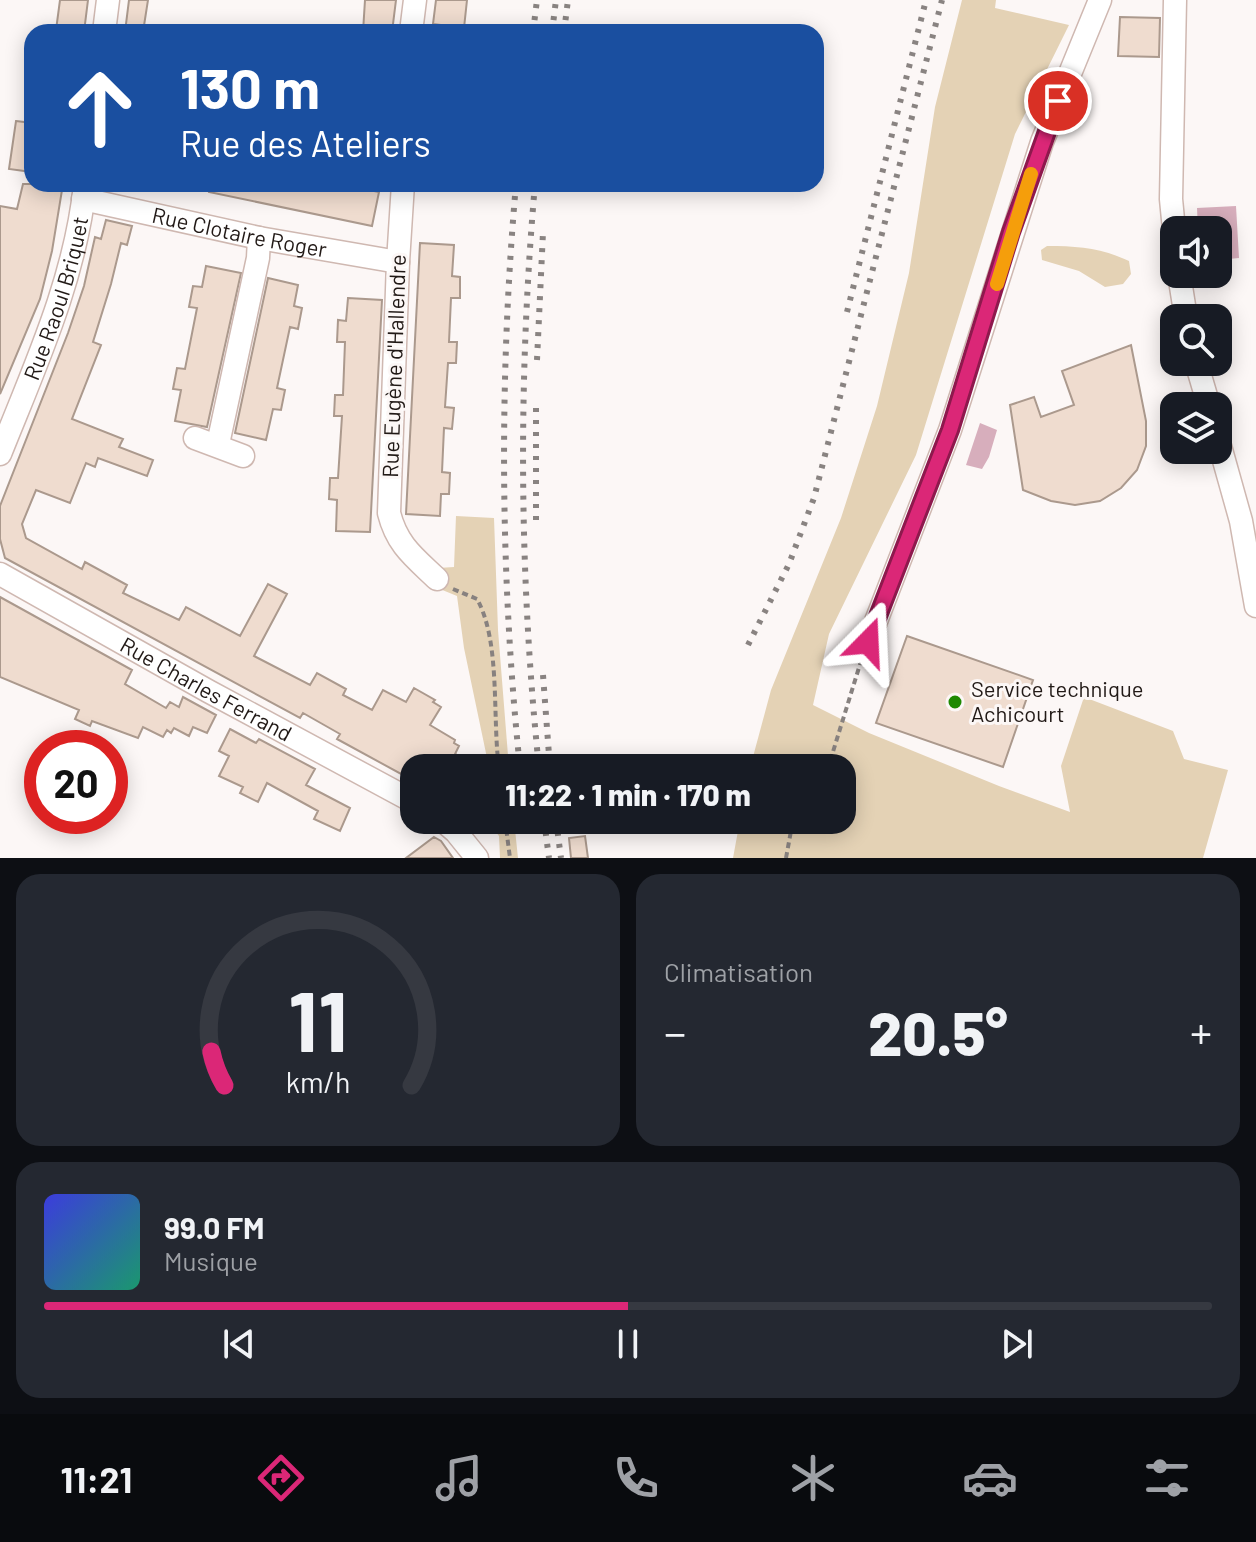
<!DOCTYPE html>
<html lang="fr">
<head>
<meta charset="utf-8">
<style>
	body { margin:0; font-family:Barlow,sans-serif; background:#242831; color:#f1f3f6; height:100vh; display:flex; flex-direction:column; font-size:30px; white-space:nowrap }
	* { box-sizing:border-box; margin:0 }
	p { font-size:26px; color:#9ea1a6 }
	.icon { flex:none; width:44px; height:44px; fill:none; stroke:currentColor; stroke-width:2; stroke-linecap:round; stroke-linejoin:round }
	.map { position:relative; height:858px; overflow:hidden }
	.panel { display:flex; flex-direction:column; gap:16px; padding:16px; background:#0d0f14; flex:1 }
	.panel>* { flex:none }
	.hud { position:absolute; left:24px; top:24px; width:800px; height:168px; border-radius:24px; box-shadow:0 4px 20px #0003; background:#1a4fa0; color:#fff; overflow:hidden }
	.buttons { position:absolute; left:1160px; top:216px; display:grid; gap:16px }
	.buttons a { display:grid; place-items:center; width:72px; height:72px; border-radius:16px; background:#171b24; box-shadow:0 4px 20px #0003; font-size:40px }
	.speed { position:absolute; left:24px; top:730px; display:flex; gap:16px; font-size:40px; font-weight:700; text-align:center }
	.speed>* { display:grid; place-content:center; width:104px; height:104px; border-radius:50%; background:#171b24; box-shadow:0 4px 20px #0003; line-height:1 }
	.speed .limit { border:12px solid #d22; background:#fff; color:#111 }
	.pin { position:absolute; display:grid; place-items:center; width:68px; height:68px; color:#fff; margin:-34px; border:4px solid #fff; border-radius:50%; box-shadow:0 2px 8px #0007 }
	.me { position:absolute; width:88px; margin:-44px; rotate:21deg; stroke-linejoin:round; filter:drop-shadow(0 0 6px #0008) }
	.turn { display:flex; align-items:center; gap:28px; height:168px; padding:0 24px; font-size:36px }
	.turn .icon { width:104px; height:104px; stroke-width:2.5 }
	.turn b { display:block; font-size:56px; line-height:68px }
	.big { font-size:60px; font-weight:800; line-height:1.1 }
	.panel .widget { flex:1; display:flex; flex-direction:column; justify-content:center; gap:12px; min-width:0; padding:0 28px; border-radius:24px; background:#242831 }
	.panel .dial { align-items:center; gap:0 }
	.dial svg { height:208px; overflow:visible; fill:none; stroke:#363941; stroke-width:7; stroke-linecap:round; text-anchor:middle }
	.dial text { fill:#f1f3f6; stroke:none }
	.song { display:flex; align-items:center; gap:24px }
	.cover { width:96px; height:96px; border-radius:12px; background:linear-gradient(135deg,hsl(240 70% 55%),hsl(160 70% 35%)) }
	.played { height:8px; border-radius:4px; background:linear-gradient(90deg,#db2777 50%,#363941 50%) }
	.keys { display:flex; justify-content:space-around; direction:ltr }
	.heat { display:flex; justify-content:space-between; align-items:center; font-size:44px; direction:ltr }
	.panel .tiles { flex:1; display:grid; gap:16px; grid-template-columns:1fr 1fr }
	.widget:last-child { grid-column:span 2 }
	.trip { position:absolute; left:400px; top:754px; width:456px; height:80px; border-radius:24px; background:#171b24; box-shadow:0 4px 20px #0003; font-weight:800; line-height:80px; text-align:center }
	.tabs { display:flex; height:128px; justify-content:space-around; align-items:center; background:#090b0e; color:#9ea1a6 }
	.tabs .icon { width:56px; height:56px }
	.tabs .active { color:#db2777 }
	.tabs b { font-size:36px; color:#f1f3f6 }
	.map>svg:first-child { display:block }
	.green { fill:#e4d2b5 }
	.water { fill:#d7aebc }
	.building { fill:#efdccf; stroke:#ab998d; stroke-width:2 }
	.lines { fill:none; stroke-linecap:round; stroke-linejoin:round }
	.minor-casing { stroke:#cfb8b1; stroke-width:25 }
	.path { stroke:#87817f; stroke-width:4; stroke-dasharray:6 4; stroke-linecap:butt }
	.minor { stroke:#fff; stroke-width:22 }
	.rail { stroke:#898381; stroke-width:6; stroke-dasharray:4 8; stroke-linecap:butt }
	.route-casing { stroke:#8e194d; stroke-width:20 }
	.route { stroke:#db2777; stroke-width:14 }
	.slow { stroke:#f59e0b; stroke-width:14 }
	.poi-dot { fill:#1e8902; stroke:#fcf7f6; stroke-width:3 }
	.labels { text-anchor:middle; stroke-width:6; stroke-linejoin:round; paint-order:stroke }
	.street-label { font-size:22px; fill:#211916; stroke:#fcf7f6 }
	.poi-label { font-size:22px; fill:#211916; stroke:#fcf7f6; text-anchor:start }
</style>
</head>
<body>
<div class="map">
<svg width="1256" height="858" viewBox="0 0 1256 858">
	<rect width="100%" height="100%" fill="#fcf7f6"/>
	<path class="green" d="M 962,0 L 996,0 L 995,8 L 1069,25 L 1015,134 L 916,455 L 829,634 L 813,705 L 869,733 L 999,786 L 1070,812 L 1061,766 L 1084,697 L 1173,731 L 1184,759 L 1228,770 L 1203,858 L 733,858 L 740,820 L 842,820 L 842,768 L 750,768 L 771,690 L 841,518 L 877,406 L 909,273 L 935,107 Z
		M 1047,246 C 1078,246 1101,248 1129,261 L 1131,274 L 1123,284 L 1105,287 L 1079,271 L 1042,260 L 1041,250 Z
		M 456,516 L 494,518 L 498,630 L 509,768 L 482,768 L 487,758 L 464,648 L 457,596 L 435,587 L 438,568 L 454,567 Z
		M 487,820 L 514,820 L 518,858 L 500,858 L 499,836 Z"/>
	<path class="water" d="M 1236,206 L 1239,258 L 1218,260 L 1218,230 L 1198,230 L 1197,208 Z
		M 980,423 L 997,430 L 989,457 L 982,469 L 966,465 Z"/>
	<path class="building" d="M 60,0 L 88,0 L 84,32 L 56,30 Z
		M 129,0 L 148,0 L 143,32 L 125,32 Z
		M 365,0 L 396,0 L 392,32 L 363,32 Z
		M 436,0 L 467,0 L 464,28 L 433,24 Z
		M 1120,17 L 1160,18 L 1159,57 L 1118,56 Z
		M 16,121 L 32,123 L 32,172 L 9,169 Z
		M 23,184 L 63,184 L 52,251 L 40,299 L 0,394 L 0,206 L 17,209 Z
		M 210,184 L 349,184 L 349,186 L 379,192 L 372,226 L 209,192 Z
		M 106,220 L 132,226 L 127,245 L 121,243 L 111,284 L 93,342 L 101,345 L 72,419 L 123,439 L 119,447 L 153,460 L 147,476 L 98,458 L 95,467 L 86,463 L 70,503 L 36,490 L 22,524 L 26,538 L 82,569 L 85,562 L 127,585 L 123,593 L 179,620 L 186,607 L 240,636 L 268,584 L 287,594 L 254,656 L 310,685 L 317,673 L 346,689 L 343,695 L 372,710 L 383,690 L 406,702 L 414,688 L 435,700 L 433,702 L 441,707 L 430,725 L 455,740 L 454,743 L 459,746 L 455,754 L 481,768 L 414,768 L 414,781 L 337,739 L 340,734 L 303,713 L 300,718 L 5,558 L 0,539 L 0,506 L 68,333 L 84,286 L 95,237 L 101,239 Z
		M 420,243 L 454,245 L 452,276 L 460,277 L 460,298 L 451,298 L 449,342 L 457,342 L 456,363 L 448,363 L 445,407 L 454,408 L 452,429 L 444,428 L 442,472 L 450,473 L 449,494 L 441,494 L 440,516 L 406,514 Z
		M 206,266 L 241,273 L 207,427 L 175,421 L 181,390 L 173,389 L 177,368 L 185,369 L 197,308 L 189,307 L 193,286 L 202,287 Z
		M 268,278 L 298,285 L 294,306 L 302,308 L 298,329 L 290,327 L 277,388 L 285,390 L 281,410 L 273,409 L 266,440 L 235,433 Z
		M 348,298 L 382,300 L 370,532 L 336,531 L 337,500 L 329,499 L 330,478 L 338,478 L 342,416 L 334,416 L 335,395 L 343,395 L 345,342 L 337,342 L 338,320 L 346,321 Z
		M 1131,345 L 1146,421 L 1146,446 L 1137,470 L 1121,488 L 1100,501 L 1075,505 L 1051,501 L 1023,490 L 1010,405 L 1034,397 L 1041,417 L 1074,405 L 1062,371 Z
		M 0,597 L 132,670 L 125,684 L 166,708 L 170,702 L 179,707 L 183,697 L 216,715 L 207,733 L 193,727 L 189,736 L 174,728 L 171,733 L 167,730 L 163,737 L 143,727 L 138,738 L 92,721 L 90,726 L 75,719 L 79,710 L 0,677 Z
		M 907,636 L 1033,680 L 1003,767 L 876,723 Z
		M 230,729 L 256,743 L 259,739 L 315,769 L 306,785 L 350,808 L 340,831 L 314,819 L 318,811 L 267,783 L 258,802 L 240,793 L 243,787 L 219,776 L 229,756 L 219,751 Z
		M 585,836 L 588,858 L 571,858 L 569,838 Z
		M 434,837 L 441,841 L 453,858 L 406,858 Z"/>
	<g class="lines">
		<g class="minor-casing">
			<g id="minor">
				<path d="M 104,32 L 108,0"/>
				<path d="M 411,32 L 415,0"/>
				<path d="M 403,184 L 398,262 L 389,513 C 397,545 414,557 437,579"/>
				<path id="s1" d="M 83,199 L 259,238 L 398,262"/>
				<path d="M 1174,230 L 1171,199 L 1175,0"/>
				<path d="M 1179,274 L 1186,318"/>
				<path d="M 1196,362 L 1209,406"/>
				<path d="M 195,438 L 243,456"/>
				<path d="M 1218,439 L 1241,521 L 1256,606"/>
				<path d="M 218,444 L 258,258 L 259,238"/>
				<path id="s2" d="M 0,454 C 35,366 75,280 85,185"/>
				<path id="s3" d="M 0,574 L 208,691 L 414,802"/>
				<path d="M 868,642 L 950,430 L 1042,142 L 1100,0"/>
				<path d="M 442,820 L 456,832 L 477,858"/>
			</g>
		</g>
		<path class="path" d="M 453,589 L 477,599 C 501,642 492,718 499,768
			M 823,768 L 832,755 L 861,661
			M 505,820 L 510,858
			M 786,858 L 793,820"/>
		<use href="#minor" class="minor"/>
		<path class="rail" d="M 533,32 L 537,0
			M 552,32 L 556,0
			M 564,32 L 568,0
			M 516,184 C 499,377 500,575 520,768
			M 535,184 C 518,378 519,575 539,768
			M 847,312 L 926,0
			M 537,360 L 543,232
			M 536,408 L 536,528
			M 748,645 L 789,564 L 814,498 L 942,0
			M 543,675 L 549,755
			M 544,820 L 549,858
			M 556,820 L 561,858"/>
	</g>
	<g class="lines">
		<g class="route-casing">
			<path id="route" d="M 868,642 L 950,430 L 1011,232 L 1058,101"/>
		</g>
		<use href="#route" class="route"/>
		<path class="slow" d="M 997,284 L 1031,174"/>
	</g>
	<circle class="poi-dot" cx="955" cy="702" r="8"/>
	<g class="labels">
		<g class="street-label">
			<text dy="8" stroke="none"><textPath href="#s1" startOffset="160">Rue Clotaire Roger</textPath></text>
			<text dy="8" stroke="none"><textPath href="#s2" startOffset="166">Rue Raoul Briquet</textPath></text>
			<text transform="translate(394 366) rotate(-88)" y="8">Rue Eugène d'Hallendre</text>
			<text dy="8" stroke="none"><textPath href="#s3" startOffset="236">Rue Charles Ferrand</textPath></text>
		</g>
		<g class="poi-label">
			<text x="971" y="697">Service technique<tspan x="971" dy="25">Achicourt</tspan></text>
		</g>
	</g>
</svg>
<div class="buttons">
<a><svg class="icon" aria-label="sound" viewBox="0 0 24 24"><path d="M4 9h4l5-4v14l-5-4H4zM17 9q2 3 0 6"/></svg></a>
<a><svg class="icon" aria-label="search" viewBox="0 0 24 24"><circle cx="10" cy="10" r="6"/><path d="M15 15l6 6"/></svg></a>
<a><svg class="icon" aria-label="layers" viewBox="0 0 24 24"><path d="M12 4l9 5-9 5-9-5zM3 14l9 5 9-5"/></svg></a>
</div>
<div class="speed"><div class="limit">20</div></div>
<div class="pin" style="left:1058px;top:101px;background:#d93025"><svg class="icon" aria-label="arrive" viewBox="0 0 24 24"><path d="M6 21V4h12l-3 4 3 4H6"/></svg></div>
<svg class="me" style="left:868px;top:642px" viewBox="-20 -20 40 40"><path d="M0-17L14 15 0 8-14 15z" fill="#db2777" stroke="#fff" stroke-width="4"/></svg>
<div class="trip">11:22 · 1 min · 170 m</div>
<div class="hud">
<div class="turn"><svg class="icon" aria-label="ahead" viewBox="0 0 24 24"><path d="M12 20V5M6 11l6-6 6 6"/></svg><div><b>130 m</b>Rue des Ateliers</div></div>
</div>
</div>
<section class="panel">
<div class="tiles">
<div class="widget dial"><svg viewBox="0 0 100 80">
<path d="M14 69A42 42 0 1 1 86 69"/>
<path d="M14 69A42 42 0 0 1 9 56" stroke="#db2777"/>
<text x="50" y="56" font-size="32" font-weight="700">11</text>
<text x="50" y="72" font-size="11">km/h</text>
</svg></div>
<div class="widget"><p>Climatisation</p>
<div class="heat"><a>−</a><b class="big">20.5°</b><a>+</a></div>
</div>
<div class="widget">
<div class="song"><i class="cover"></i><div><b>99.0 FM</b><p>Musique</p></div></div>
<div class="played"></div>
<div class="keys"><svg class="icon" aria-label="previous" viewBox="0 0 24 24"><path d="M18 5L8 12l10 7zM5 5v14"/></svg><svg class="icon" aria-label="pause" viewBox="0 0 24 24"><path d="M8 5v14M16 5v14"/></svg><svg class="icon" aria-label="next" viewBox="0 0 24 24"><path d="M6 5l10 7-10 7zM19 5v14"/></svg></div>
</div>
</div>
</section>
<nav class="tabs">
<b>11:21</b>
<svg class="icon active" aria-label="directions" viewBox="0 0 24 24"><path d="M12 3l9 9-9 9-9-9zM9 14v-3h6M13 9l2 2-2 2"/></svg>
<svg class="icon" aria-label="music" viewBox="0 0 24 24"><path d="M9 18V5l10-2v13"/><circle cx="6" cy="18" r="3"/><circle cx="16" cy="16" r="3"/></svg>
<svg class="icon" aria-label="phone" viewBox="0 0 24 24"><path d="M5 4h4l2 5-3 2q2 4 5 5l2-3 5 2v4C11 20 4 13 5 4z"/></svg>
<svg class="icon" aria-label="climate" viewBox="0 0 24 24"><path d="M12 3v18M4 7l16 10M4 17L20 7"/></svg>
<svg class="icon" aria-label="car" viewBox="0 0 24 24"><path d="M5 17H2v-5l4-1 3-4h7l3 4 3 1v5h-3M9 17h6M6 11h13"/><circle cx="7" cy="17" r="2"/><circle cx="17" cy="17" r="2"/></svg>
<svg class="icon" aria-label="filters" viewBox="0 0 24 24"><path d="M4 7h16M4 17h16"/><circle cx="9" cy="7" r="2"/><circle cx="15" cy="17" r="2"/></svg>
</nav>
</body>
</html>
